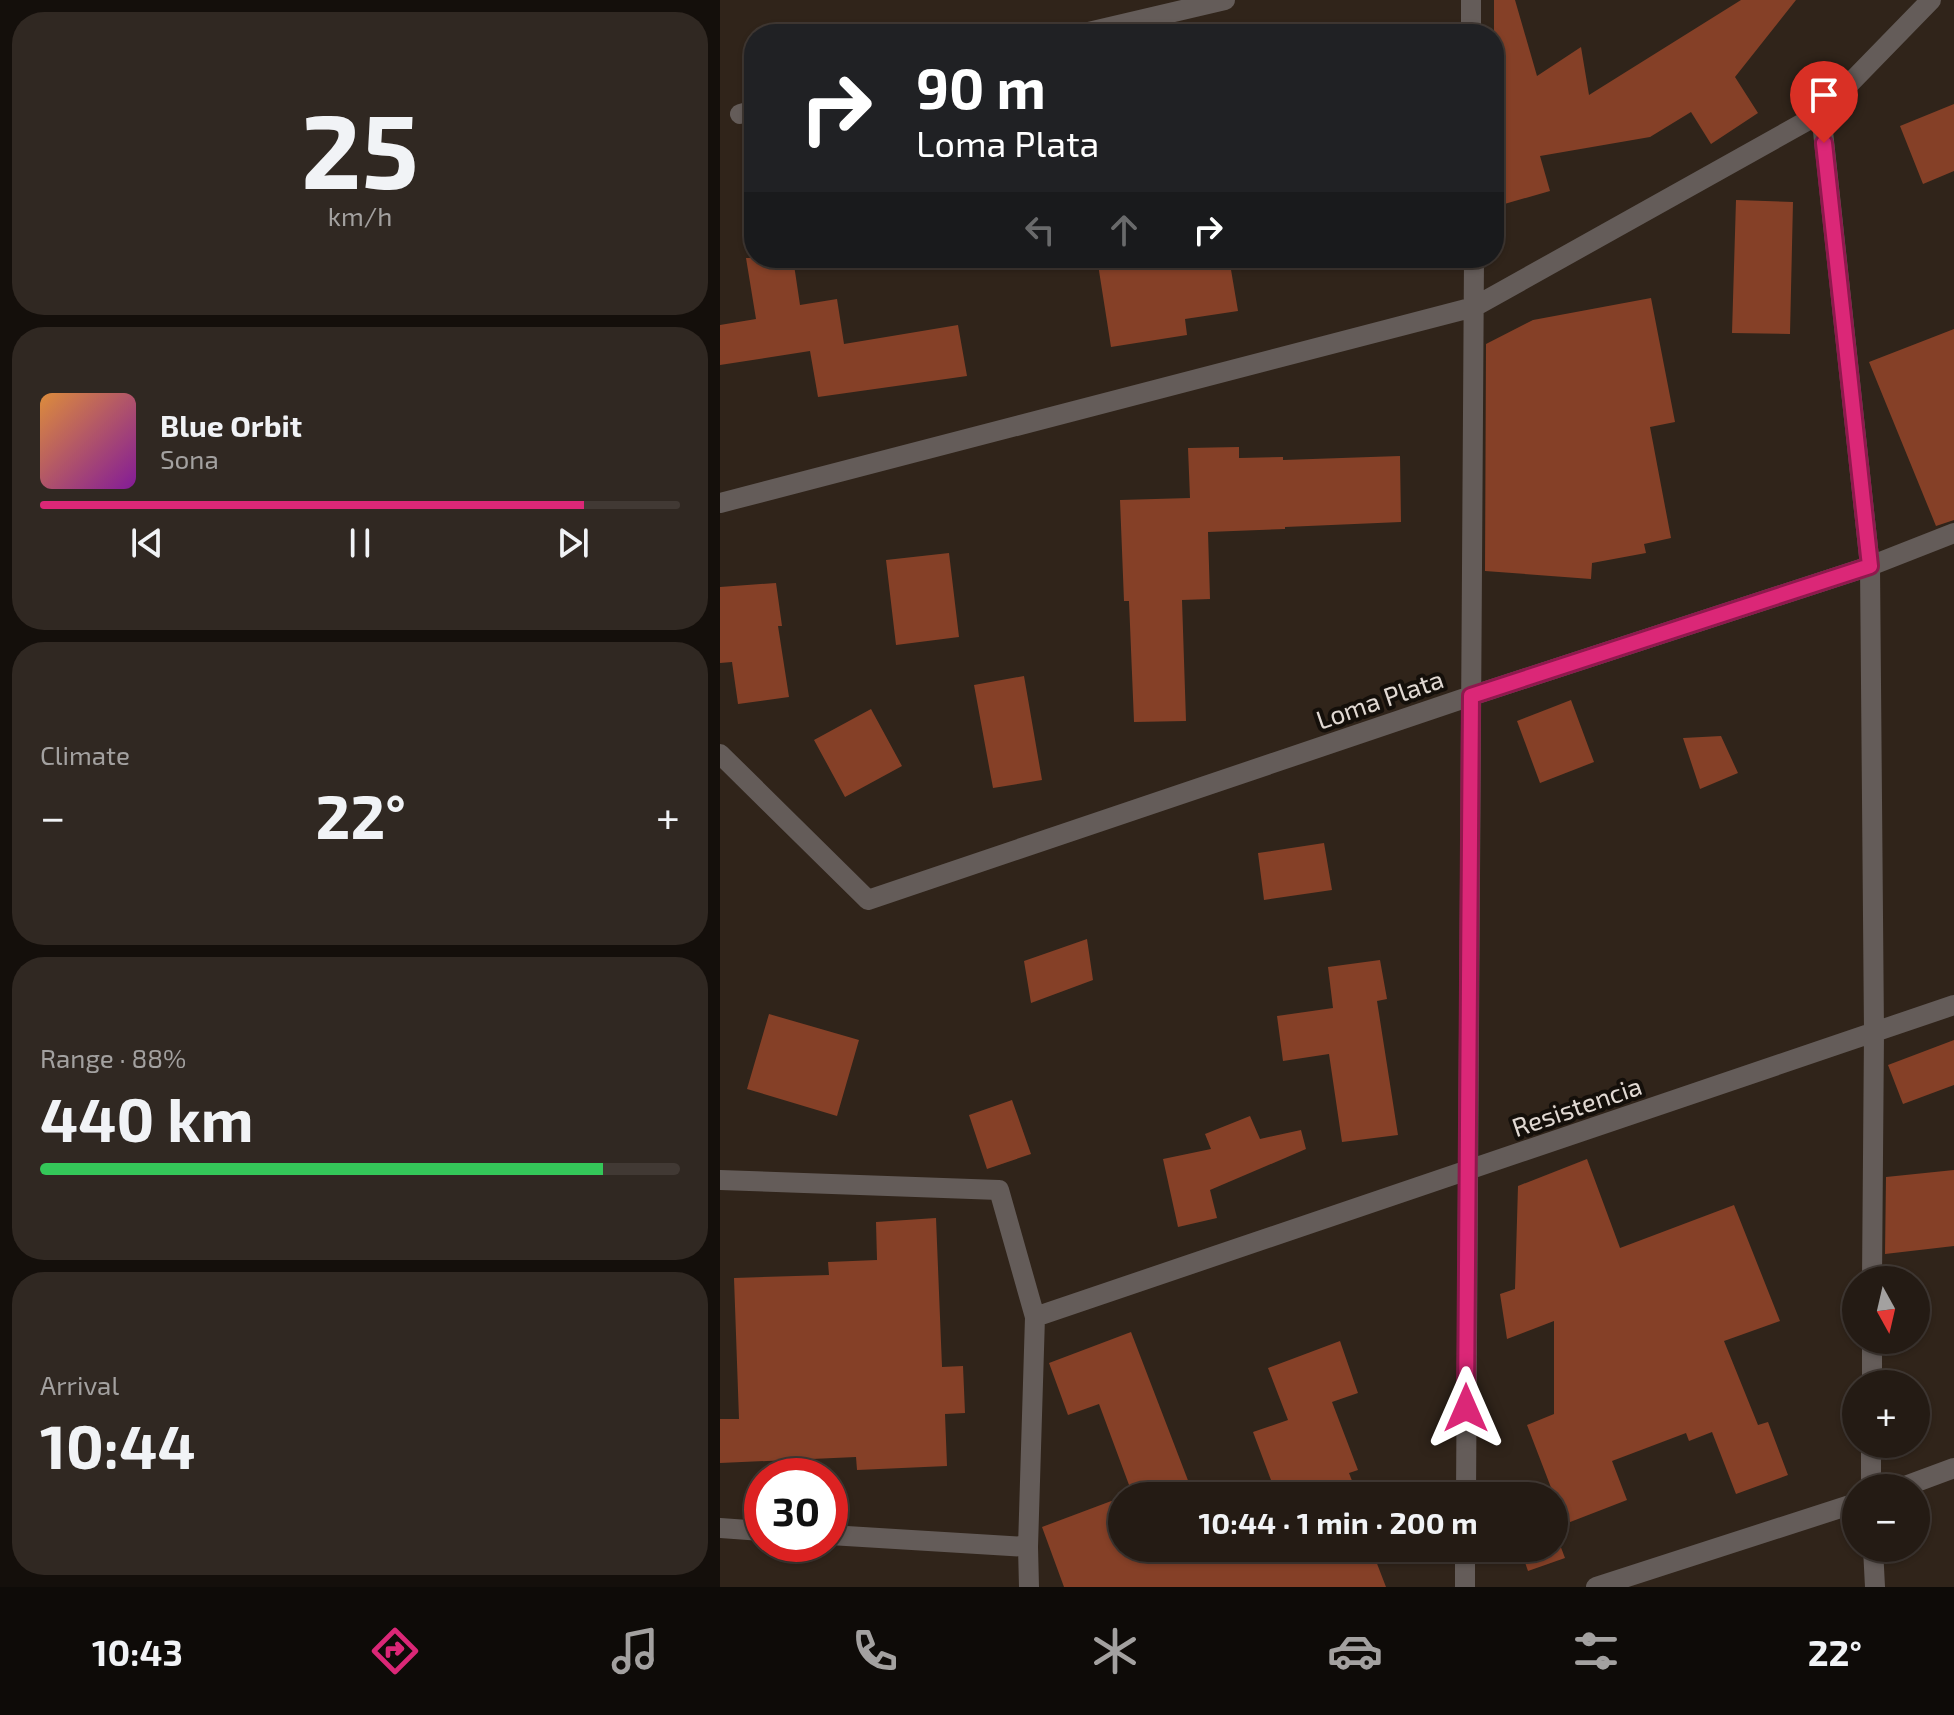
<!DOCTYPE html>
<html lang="en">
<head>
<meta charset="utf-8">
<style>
	body { margin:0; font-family:"Exo 2",sans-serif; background:#302822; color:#f1f3f6; height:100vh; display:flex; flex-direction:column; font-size:30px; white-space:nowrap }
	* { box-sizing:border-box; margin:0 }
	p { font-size:26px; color:#a3a1a0 }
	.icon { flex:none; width:44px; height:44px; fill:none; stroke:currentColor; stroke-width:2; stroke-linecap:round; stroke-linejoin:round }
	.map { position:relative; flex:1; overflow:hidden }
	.sheet { display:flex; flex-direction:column; gap:12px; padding:12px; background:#140f0b; width:720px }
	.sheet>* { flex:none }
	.banner { position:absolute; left:24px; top:24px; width:760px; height:244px; border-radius:32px; box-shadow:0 2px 6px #0004,0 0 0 2px #413934; background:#202124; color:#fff; overflow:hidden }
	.needle { width:52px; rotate:172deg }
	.controls { position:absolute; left:1122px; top:1266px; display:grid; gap:16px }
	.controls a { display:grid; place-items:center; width:88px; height:88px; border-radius:50%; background:#241b14; box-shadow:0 2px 6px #0004,0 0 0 2px #413934; font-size:40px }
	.speed { position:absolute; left:24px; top:1458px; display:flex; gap:16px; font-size:40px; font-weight:700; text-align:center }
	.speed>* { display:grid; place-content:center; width:104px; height:104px; border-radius:50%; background:#241b14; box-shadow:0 2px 6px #0004,0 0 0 2px #413934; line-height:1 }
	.speed .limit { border:12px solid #d22; background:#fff; color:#111 }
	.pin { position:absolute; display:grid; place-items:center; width:68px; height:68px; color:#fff; margin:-82px -34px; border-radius:50% 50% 50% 0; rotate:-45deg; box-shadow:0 0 8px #0007 }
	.pin .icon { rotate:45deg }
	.me { position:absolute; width:88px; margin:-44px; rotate:0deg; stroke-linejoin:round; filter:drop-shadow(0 0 6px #0008) }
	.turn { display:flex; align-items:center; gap:28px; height:168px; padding:0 40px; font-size:36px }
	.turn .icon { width:104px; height:104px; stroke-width:2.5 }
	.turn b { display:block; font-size:56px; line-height:68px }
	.lanes { display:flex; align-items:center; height:76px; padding:0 40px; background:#0003; justify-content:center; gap:40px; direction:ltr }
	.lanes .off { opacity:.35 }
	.big { font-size:60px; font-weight:700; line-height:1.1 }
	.sheet .widget { flex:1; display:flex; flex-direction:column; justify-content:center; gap:12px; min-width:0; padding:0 28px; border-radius:32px; background:#302822 }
	.sheet .dial { align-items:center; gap:0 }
	.dial b { font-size:104px; line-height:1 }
	.song { display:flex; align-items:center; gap:24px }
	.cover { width:96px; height:96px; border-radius:12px; background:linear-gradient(135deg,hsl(30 70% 55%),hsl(290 70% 35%)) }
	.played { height:8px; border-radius:4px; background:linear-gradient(90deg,#db2777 85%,#413934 85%) }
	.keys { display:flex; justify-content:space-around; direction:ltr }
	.heat { display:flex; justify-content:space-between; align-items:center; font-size:44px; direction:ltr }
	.charge { height:12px; border-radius:6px; background:linear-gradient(90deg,#34c759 88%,#413934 0) }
	.trip { position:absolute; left:388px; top:1482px; width:460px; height:80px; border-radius:40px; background:#241b14; box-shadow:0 2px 6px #0004,0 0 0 2px #413934; font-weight:700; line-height:80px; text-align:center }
	.dock { display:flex; height:128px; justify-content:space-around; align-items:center; background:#0e0b08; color:#a3a1a0 }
	.dock .icon { width:56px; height:56px }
	.dock .current { color:#db2777 }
	.dock b { font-size:36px; color:#f1f3f6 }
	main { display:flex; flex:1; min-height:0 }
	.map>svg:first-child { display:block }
	.building { fill:#854027 }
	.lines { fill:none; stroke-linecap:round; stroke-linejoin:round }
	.street { stroke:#645c59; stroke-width:20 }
	.route-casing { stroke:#8e194d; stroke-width:20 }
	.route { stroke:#db2777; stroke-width:14 }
	.labels { text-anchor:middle; stroke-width:8; stroke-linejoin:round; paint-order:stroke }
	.street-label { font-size:26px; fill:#e1d9d3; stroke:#140f0a }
</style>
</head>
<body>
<main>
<section class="sheet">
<div class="widget dial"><b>25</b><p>km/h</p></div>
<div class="widget">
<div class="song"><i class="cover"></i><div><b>Blue Orbit</b><p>Sona</p></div></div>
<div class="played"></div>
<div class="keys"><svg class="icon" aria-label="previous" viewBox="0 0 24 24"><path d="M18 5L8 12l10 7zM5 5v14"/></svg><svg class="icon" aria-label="pause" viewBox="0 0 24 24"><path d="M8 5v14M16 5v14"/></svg><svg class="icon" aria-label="next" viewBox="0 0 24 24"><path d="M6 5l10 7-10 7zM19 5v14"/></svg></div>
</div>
<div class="widget"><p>Climate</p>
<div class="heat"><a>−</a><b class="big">22°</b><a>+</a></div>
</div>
<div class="widget"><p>Range · 88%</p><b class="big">440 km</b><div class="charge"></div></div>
<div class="widget"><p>Arrival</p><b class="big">10:44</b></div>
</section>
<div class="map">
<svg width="1234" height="1587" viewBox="0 0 1234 1587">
	<rect width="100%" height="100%" fill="#30241a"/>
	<path class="building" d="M 774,0 L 795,0 L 817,76 L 861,47 L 869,95 L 1021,0 L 1076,0 L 1015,77 L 1038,113 L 991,144 L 971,112 L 930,137 L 820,156 L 830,191 L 774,207 Z
		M 1234,104 L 1234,171 L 1203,184 L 1180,126 Z
		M 1016,200 L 1073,202 L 1070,334 L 1012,333 Z
		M 26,258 L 73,258 L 80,305 L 117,299 L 124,344 L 238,325 L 247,376 L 98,397 L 90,351 L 0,365 L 0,325 L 36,319 Z
		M 377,258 L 509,258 L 518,311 L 465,319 L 467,335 L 391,347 Z
		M 931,298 L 955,422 L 930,427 L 951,538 L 924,544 L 926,553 L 872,563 L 871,579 L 765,571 L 766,344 L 813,320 Z
		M 1234,329 L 1234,520 L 1216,526 L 1149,362 Z
		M 519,447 L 519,458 L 563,457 L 563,460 L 680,456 L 681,522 L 565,527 L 565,529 L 488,532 L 490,599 L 462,600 L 466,721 L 414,722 L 409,601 L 404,601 L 400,500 L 470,498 L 468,448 Z
		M 229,553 L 239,637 L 176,645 L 166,560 Z
		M 56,583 L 62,626 L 58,626 L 69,697 L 18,704 L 12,662 L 0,663 L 0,587 Z
		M 304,676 L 322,780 L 273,788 L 254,685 Z
		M 851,700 L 874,762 L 820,783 L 797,721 Z
		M 151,709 L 182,766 L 125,797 L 94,740 Z
		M 1001,736 L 1018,773 L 980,789 L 963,738 Z
		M 604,843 L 612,890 L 544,900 L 538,853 Z
		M 367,939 L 373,980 L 311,1003 L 304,961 Z
		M 660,960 L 667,999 L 657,1001 L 678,1135 L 622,1142 L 609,1054 L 563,1061 L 557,1016 L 613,1008 L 608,967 Z
		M 49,1014 L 139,1040 L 117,1116 L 27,1089 Z
		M 1234,1040 L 1234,1085 L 1183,1104 L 1168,1065 Z
		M 292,1100 L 311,1154 L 267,1169 L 249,1115 Z
		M 530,1116 L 540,1139 L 581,1130 L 586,1149 L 490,1190 L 497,1218 L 458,1227 L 443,1159 L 491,1149 L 485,1134 Z
		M 867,1159 L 900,1248 L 1014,1205 L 1060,1321 L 1004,1341 L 1038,1425 L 1048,1422 L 1068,1475 L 1016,1494 L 992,1432 L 969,1441 L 966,1433 L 892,1461 L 907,1500 L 845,1524 L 807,1425 L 834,1414 L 834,1321 L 787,1339 L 780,1294 L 795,1289 L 798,1186 Z
		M 1234,1170 L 1234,1246 L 1165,1254 L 1166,1177 Z
		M 216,1218 L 222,1367 L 243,1366 L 245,1413 L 225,1414 L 227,1466 L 137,1470 L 136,1457 L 0,1463 L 0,1419 L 19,1419 L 14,1278 L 109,1275 L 108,1262 L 157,1260 L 156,1222 Z
		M 411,1332 L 474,1496 L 405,1496 L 412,1493 L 379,1404 L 348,1415 L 329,1363 Z
		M 620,1341 L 638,1393 L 612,1402 L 638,1470 L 629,1473 L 638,1496 L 557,1496 L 533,1432 L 568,1420 L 548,1368 Z
		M 402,1497 L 402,1548 L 651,1548 L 666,1587 L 344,1587 L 322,1527 Z
		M 834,1529 L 845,1558 L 808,1571 L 800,1548 L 834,1548 Z"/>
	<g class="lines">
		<path class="street" d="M 751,0 L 751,34
			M 360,34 L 505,0
			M 1101,113 L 1150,566 L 1154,1033 L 1152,1280
			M 20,114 L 34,110
			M 0,503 L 754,307 L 1101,113 L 1211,0
			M 0,754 L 148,900 L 751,696 L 1150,566 L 1234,533
			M 0,1180 L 279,1190 L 315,1317 L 308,1547 L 309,1587
			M 315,1317 L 1234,1005
			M 1152,1384 L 1152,1340
			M 1151,1488 L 1151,1444
			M 1180,1488 L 1234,1468
			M 746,1496 L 754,258
			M 0,1528 L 42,1531
			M 110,1535 L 308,1547
			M 1153,1548 L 1155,1587
			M 745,1587 L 745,1548
			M 876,1587 L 1136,1503"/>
	</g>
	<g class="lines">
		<g class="route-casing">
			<path id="route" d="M 746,1408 L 751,696 L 1150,566 L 1104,143"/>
		</g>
		<use href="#route" class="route"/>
	</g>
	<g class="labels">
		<g class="street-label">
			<text transform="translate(660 700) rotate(-19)" y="9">Loma Plata</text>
			<text transform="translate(857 1107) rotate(-19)" y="9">Resistencia</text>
		</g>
	</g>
</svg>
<div class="controls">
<a><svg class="needle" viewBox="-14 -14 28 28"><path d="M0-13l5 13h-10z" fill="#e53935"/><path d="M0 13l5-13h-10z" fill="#a3a1a0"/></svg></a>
<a>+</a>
<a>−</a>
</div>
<div class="speed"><div class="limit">30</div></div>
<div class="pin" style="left:1104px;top:143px;background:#d93025"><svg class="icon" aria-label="arrive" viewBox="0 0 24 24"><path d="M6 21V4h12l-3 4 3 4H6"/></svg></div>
<svg class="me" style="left:746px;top:1408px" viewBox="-20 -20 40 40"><path d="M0-17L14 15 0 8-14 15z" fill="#db2777" stroke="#fff" stroke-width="4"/></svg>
<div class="trip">10:44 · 1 min · 200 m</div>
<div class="banner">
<div class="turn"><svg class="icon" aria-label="right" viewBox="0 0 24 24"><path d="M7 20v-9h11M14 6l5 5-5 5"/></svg><div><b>90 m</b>Loma Plata</div></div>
<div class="lanes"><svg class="icon off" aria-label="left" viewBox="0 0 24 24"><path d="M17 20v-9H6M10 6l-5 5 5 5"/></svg><svg class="icon off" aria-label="ahead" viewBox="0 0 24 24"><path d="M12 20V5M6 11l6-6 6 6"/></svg><svg class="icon" aria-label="right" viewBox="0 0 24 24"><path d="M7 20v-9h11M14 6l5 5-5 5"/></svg></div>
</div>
</div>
</main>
<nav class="dock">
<b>10:43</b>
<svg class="icon current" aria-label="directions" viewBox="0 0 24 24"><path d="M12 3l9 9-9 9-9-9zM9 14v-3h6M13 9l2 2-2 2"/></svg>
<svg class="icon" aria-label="music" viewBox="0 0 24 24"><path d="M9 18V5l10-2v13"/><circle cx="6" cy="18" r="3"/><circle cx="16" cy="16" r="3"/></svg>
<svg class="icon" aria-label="phone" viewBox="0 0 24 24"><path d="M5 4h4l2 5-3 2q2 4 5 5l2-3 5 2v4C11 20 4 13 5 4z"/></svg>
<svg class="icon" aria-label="climate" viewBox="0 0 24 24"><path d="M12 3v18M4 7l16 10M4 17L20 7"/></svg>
<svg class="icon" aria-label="car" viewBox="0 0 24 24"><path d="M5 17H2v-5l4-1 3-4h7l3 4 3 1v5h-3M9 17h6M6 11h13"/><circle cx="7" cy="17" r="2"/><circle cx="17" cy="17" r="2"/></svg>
<svg class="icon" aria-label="filters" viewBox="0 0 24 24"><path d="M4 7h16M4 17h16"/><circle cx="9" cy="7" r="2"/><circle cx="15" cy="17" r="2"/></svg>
<b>22°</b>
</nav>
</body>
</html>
